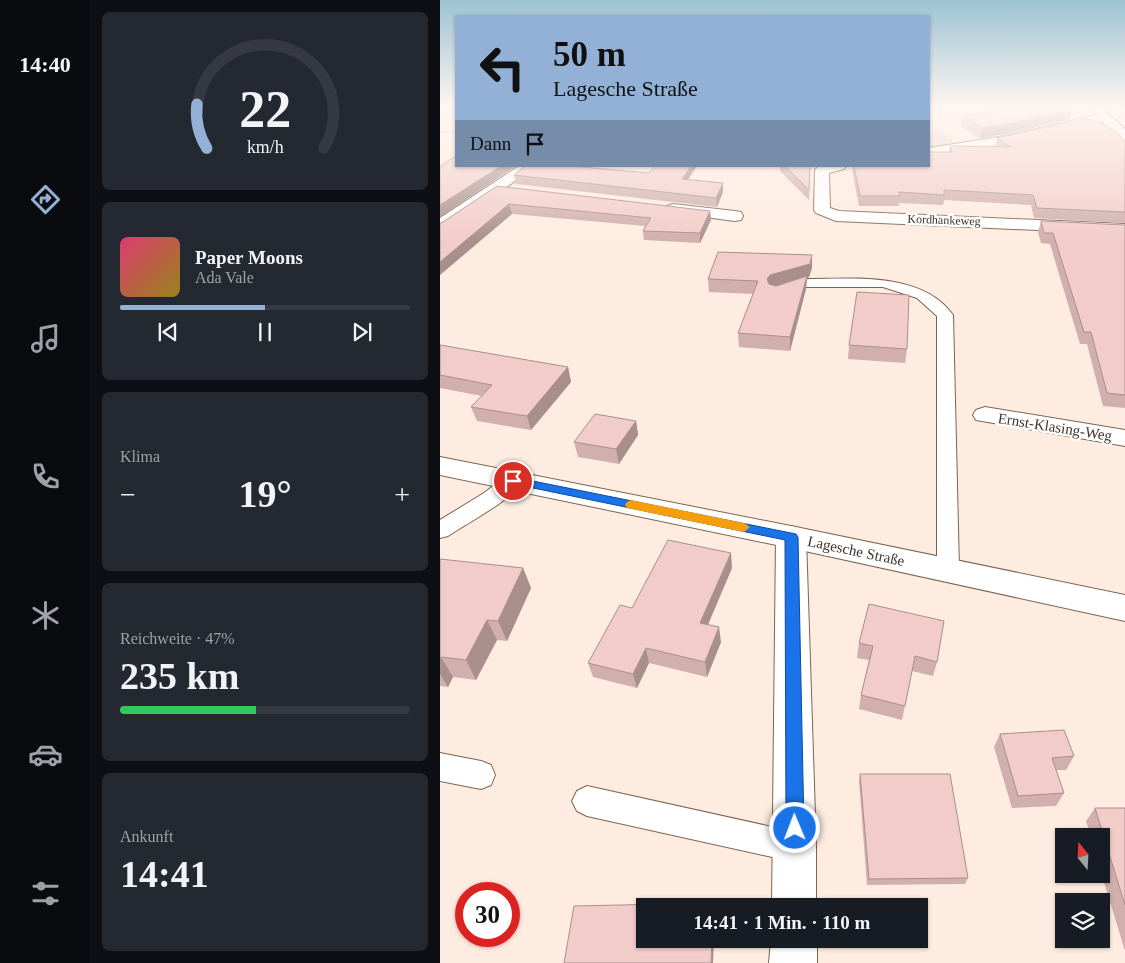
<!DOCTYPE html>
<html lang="de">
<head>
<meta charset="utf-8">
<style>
	body { margin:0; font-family:"Times New Roman",serif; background:#242831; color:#f1f3f6; height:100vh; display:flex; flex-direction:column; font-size:19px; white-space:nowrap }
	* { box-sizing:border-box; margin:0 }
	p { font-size:16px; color:#9ea1a6 }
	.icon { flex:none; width:28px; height:28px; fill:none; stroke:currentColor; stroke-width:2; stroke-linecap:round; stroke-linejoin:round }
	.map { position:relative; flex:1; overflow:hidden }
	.side { display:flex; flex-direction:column; gap:12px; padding:12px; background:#0d0f14; width:350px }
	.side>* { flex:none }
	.guide { position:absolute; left:15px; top:15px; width:475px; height:152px; border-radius:0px; box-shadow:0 1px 4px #0004; background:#93b0d6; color:#111; overflow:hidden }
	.needle { width:32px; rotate:342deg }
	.fabs { position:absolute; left:615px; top:828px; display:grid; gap:10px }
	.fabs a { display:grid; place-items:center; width:55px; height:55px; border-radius:0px; background:#171b24; box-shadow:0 1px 4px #0004; font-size:25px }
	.speed { position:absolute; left:15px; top:882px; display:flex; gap:10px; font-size:25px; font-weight:700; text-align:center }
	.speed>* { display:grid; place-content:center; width:65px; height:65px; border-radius:50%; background:#171b24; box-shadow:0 1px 4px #0004; line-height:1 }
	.speed .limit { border:8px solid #d22; background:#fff; color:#111 }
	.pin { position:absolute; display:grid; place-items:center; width:42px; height:42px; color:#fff; margin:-21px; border:2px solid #fff; border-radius:50%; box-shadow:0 1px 5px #0007 }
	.me { position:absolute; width:55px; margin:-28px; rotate:359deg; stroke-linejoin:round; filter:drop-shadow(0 0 4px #0008) }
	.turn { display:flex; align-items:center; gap:18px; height:105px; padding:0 15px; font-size:22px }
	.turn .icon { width:65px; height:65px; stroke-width:2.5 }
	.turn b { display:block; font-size:35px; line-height:42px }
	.then { display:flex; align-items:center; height:48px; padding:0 15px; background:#0003; gap:10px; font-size:19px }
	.big { font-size:38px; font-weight:600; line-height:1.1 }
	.side .tile { flex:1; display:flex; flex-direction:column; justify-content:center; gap:8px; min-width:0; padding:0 18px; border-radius:8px; background:#242831 }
	.side .dial { align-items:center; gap:0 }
	.dial svg { height:130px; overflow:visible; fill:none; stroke:#363941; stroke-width:7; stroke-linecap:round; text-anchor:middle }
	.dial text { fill:#f1f3f6; stroke:none }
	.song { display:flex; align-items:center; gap:15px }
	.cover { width:60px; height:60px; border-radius:8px; background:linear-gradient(135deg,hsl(340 70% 55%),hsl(50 70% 35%)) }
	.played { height:5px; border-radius:2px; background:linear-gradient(90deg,#93b0d6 50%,#363941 50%) }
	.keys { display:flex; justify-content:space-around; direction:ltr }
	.heat { display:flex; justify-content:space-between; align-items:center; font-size:28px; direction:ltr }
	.charge { height:8px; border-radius:4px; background:linear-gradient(90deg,#34c759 47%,#363941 0) }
	.trip { position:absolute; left:196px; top:898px; width:292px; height:50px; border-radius:0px; background:#171b24; box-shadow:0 1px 4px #0004; font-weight:600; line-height:50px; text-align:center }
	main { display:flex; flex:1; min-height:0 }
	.dock { display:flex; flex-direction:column; width:90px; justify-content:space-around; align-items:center; background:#090b0e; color:#9ea1a6 }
	.dock .icon { width:35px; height:35px }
	.dock .current { color:#93b0d6 }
	.dock b { font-size:22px; color:#f1f3f6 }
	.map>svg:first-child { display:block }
	.green { fill:#f6cbdb }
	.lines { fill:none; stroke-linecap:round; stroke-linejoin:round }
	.stream { fill:#cad6b0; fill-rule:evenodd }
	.service-casing { stroke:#7d6451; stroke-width:2 }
	.minor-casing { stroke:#7d6451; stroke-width:2 }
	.tertiary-casing { stroke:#7d6451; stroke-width:2 }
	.service { fill:#fff; fill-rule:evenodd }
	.minor { fill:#fff; fill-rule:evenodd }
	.tertiary { fill:#fff; fill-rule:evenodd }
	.wall { fill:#d0afac }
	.shaded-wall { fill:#a98f8c }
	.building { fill:#f2ccc8; stroke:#a98f8c }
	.route { fill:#1a73e8; stroke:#114b97 }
	.slow { fill:#f59e0b }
	.labels { text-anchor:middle; stroke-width:5; stroke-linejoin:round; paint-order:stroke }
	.far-street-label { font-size:12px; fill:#3e332b; stroke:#fff }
	.street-label { font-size:15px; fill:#3e332b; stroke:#fff }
</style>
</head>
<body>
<main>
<nav class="dock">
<b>14:40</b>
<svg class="icon current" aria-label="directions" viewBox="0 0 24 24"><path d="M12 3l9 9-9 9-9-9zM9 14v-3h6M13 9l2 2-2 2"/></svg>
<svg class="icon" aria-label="music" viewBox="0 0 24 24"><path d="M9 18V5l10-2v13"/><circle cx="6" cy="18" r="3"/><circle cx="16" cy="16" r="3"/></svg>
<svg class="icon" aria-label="phone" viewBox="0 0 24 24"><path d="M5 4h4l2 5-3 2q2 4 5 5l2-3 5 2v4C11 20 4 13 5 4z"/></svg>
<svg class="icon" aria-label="climate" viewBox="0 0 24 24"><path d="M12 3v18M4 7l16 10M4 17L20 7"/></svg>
<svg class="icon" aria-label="car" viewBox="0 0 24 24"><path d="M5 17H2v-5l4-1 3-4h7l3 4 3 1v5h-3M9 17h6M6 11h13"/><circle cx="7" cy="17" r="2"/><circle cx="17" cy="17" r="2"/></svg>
<svg class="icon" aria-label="filters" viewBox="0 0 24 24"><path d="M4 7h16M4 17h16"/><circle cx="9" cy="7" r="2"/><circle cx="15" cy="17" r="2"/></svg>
</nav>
<section class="side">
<div class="tile dial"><svg viewBox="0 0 100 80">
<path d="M14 69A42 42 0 1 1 86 69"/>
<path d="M14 69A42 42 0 0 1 8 42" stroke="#93b0d6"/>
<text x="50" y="56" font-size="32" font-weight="700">22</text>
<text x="50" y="72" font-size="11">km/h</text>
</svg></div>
<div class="tile">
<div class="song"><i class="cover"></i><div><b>Paper Moons</b><p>Ada Vale</p></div></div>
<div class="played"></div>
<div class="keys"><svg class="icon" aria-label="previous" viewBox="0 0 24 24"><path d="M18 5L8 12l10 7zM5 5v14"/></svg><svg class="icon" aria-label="pause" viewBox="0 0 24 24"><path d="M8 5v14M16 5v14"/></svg><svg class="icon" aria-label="next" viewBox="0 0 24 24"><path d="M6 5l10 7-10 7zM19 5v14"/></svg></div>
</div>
<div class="tile"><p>Klima</p>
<div class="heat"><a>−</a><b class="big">19°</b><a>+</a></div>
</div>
<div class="tile"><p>Reichweite · 47%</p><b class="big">235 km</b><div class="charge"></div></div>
<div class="tile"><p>Ankunft</p><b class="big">14:41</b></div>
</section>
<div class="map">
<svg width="685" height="963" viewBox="0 0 685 963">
	<rect width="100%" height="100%" fill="#feece0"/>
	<path class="green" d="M 489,126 L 493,126 L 512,137 L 514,146 L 489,150 Z"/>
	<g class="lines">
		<path class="stream" d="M 16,130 L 16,132 L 0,133 L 0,131 Z"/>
		<g class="service-casing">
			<path id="service" d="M 654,108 L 662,108 L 669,117 L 667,119 L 661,119 Z
				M 365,279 C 412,279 482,271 513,315 L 519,570 L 516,576 L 508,579 L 500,576 L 497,570 L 497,316 L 477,298 L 443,287 L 366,287 L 340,295 L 335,294 L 333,291 L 335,288 Z
				M 73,474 L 80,476 L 83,481 C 72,500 27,523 8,536 L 0,538 L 0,520 L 44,493 L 66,476 Z
				M 0,753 L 41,761 L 51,765 L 55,775 L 51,785 L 41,789 L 0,781 Z
				M 147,786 L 355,832 L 366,836 L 370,847 L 366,858 L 355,862 L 147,816 L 137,811 L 132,801 L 137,791 Z"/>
		</g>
		<g class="minor-casing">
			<path id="minor" d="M 664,113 L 668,114 L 685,129 L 685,140 L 680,139 L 661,121 L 571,143 L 489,156 L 489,148 L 571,135 Z
				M 79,166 L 96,166 L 6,230 L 0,231 L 0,218 Z
				M 379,166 L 406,166 L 404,169 L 389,173 L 390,208 L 399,211 L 685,224 L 685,234 L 396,221 L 376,213 L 374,210 L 375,170 Z
				M 233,204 L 295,211 L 301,212 L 303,216 L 301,220 L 295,221 L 227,212 L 225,209 L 227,206 Z
				M 545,407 L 685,430 L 685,446 L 536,420 L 533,415 L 536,410 Z
				M 351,526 L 362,529 L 366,537 L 376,847 L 376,906 L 332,906 L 336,537 L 340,529 Z
				M 331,939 L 377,939 L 377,963 L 329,963 Z"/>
		</g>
		<g class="tertiary-casing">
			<path id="tertiary" d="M 0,457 L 351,526 L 685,595 L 685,621 L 351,548 L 0,475 Z"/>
		</g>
		<use href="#service" class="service"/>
		<use href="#minor" class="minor"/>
		<use href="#tertiary" class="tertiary"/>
	</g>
	<path class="wall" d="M 546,108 L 629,108 L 630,119 L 571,133 L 540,138 L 520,126 L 522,116 L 545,113 Z
		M 557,138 L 685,141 L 685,223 L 594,218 L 591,205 L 504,200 L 503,205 L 459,203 L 459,206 L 419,206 L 412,170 L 413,166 L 489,166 L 509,152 L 510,146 L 555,147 Z
		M 340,166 L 370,166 L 369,200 L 340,171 Z
		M 137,167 L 248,179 L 283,192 L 277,207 L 76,184 L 74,175 Z
		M 57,186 L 270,211 L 271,220 L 260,243 L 204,240 L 203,231 L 205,226 L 72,214 L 3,222 Z
		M 601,221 L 685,225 L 685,408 L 663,406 L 647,344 L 640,344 L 610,244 L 601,243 L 598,232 Z
		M 372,268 L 369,277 L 367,278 L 366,289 L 350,351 L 299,347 L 298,333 L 313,294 L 269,292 L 268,279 Z
		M 0,345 L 128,367 L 131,382 L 91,430 L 37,421 L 31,407 L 42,396 L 0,388 Z
		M 409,345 L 467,349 L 465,363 L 408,359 Z
		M 196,421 L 198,435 L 179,464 L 138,457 L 134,442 Z
		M 0,559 L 83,568 L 91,588 L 67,641 L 57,640 L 36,680 L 13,677 L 8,687 L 0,686 Z
		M 292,568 L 268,625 L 281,642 L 267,677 L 209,663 L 197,688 L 153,677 L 148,663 L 192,608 Z
		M 429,604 L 497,662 L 493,676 L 472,671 L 462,720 L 419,709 L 421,695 L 429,660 L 417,658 L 419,643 Z
		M 560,734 L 634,756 L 626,770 L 616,770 L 624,793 L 616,806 L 572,808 L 554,747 Z
		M 420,774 L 528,878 L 525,884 L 427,885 L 419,781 Z
		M 655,808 L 685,808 L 685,951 L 661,872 L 661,836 L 651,836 L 646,821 Z"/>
	<path class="shaded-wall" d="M 632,109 L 630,119 L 571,133 L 540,138 L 542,128 Z
		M 61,166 L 76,166 L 0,217 L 0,205 Z
		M 251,166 L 257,166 L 243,187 L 242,179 Z
		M 283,183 L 283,192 L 277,207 L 276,198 Z
		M 69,204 L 72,214 L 0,275 L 0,262 Z
		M 270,211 L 271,220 L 260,243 L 260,233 Z
		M 372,255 L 372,268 L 369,277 L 367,278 L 366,289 L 350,351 L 350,337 L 327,279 L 330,275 Z
		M 128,367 L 131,382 L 91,430 L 87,416 Z
		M 196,421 L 198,435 L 179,464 L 176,449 Z
		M 291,553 L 292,568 L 262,638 L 260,623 Z
		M 83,568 L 91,588 L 67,641 L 58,621 Z
		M 47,620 L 57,640 L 36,680 L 26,660 Z
		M 279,627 L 281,642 L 267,677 L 265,662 Z
		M 206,648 L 209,663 L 197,688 L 193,674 Z
		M 1,657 L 13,677 L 8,687 L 0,674 L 0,659 Z
		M 272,939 L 274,939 L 273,963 L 271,963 Z"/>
	<path class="building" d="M 547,108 L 629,108 L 632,109 L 573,123 L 542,128 L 522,116 L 555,112 Z
		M 648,118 L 674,130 L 685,141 L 685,212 L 597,208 L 593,195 L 504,190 L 504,195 L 459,192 L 460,196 L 420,196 L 414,166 L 489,166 L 489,152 L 512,152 L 510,146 L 571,147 L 557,138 Z
		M 16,156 L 16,166 L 61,166 L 0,205 L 0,166 Z
		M 85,166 L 131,166 L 209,173 L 215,166 L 251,166 L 242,179 L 283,183 L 276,198 L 74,175 Z
		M 345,166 L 370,166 L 369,190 Z
		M 57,186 L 270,211 L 260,233 L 203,231 L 211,218 L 69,204 L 0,262 L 0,223 L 3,222 Z
		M 601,221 L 685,225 L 685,395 L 667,393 L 651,332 L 644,332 L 613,233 L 604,233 Z
		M 278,252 L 372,255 L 370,264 L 330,275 L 327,279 L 329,284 L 336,286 L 367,276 L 350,337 L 298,333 L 318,281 L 268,279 Z
		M 417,292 L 469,295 L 467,349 L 409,345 Z
		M 0,345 L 128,367 L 87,416 L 31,407 L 52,385 L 0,375 Z
		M 155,414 L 196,421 L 176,449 L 134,442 Z
		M 228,540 L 291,553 L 260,623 L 279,627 L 265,662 L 206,648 L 193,674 L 148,663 L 180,605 L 192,608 Z
		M 0,559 L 83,568 L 58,621 L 47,620 L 26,660 L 1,657 L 0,659 Z
		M 429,604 L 504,621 L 497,662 L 475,656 L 465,706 L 421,695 L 433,646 L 419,643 Z
		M 624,730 L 634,756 L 612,758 L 624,793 L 578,796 L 560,734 Z
		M 420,774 L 510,774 L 528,878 L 429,879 Z
		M 655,808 L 685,808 L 685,905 Z
		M 274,903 L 274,906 L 205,906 L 205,939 L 272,939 L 271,963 L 124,963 L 134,906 Z"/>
	<linearGradient id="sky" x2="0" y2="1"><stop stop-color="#9cc2d2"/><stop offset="0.44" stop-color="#fff6f1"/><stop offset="1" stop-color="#fff6f1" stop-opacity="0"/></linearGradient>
	<rect width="685" height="243" fill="url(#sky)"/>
	<path class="route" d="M 73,477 L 356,534 L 358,537 L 364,828 L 361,834 L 355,837 L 349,834 L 346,828 L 345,540 L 69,483 L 67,481 L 69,478 Z"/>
	<path class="slow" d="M 191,500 L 304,523 L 310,527 L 304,532 L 187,508 L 185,505 L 187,502 Z"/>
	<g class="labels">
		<g class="far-street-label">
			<text transform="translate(504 220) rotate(2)" y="4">Kordhankeweg</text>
		</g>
		<g class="street-label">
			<text transform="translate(615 427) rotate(9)" y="5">Ernst-Klasing-Weg</text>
			<text transform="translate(416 551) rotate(12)" y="5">Lagesche Straße</text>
		</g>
	</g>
</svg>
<div class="fabs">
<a><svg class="needle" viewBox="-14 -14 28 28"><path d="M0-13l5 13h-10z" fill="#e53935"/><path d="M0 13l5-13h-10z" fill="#9ea1a6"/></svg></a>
<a><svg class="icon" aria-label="layers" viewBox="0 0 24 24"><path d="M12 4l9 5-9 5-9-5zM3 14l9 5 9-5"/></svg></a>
</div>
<div class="speed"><div class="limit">30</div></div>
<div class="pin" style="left:73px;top:481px;background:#d93025"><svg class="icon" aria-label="arrive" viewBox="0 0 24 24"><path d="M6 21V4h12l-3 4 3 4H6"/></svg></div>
<svg class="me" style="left:355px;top:828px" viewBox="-20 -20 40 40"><circle r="17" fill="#1a73e8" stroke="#fff" stroke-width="3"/><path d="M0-11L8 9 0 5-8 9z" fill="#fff"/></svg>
<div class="trip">14:41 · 1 Min. · 110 m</div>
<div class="guide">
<div class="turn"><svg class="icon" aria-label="left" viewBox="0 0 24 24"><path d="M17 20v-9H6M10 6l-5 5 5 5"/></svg><div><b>50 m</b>Lagesche Straße</div></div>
<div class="then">Dann<svg class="icon" aria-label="arrive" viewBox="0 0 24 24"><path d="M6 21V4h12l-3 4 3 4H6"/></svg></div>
</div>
</div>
</main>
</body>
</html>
